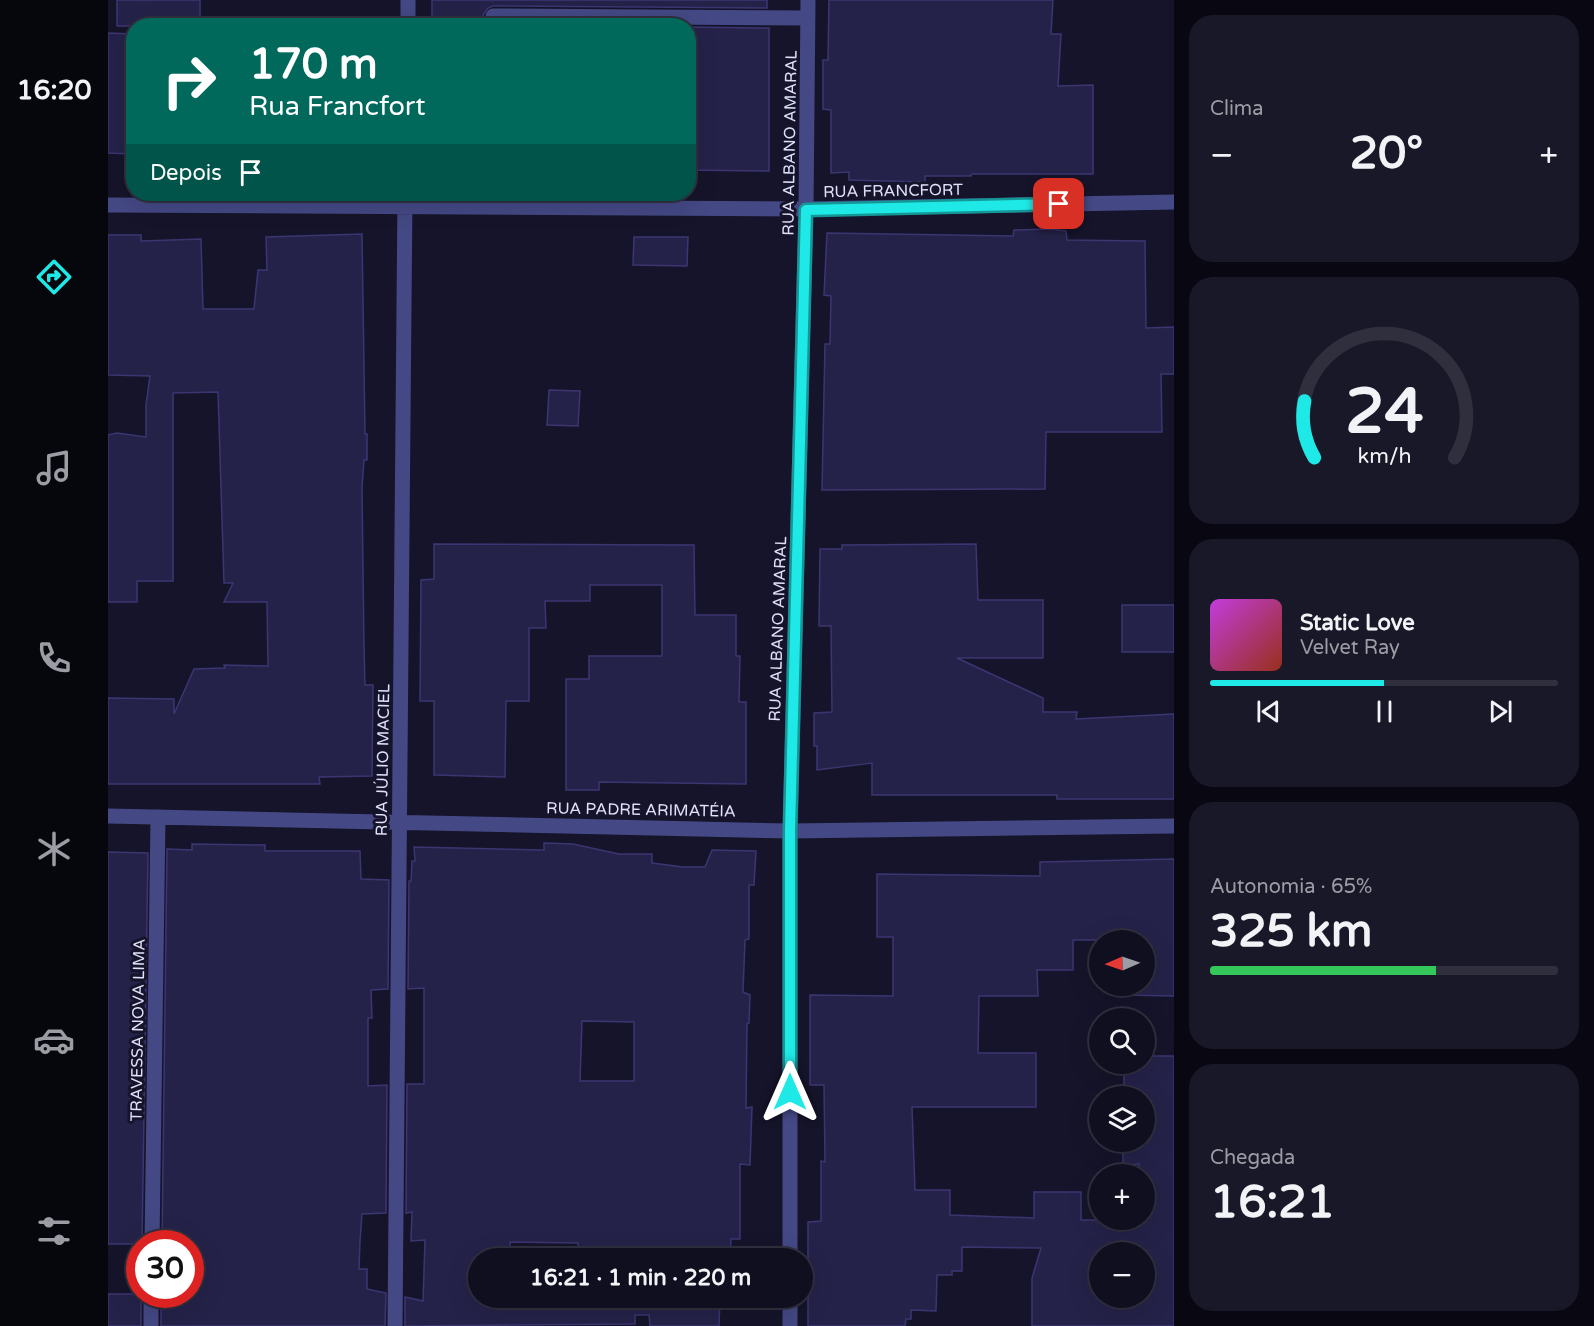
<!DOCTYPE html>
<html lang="pt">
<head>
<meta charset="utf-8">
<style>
	body { margin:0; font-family:"Varela Round",sans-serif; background:#191829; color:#f1f3f6; height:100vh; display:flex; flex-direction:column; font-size:22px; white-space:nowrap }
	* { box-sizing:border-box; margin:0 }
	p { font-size:20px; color:#9c9ca5 }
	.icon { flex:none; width:33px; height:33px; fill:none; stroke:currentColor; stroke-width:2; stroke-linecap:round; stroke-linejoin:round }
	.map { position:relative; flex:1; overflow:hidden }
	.drawer { display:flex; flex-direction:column; gap:15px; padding:15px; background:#090812; width:420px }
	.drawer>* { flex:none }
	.top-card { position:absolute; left:18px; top:18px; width:570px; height:183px; border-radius:24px; box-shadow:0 6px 24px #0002,0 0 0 2px #302f3e; background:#00695c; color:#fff; overflow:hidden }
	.needle { width:39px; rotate:268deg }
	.buttons { position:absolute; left:981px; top:930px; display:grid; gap:12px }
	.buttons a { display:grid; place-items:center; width:66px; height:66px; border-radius:50%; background:#100f20; box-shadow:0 6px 24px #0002,0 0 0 2px #302f3e; font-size:30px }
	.speed { position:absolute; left:18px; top:1230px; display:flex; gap:12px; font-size:30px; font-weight:700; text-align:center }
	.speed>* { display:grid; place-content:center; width:78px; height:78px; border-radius:50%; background:#100f20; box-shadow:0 6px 24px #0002,0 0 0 2px #302f3e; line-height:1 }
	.speed .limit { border:9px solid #d22; background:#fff; color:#111 }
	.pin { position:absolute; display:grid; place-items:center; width:51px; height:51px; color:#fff; margin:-26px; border-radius:12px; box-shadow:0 3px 9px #0006 }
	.me { position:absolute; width:66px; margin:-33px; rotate:0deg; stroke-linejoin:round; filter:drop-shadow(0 0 4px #0008) }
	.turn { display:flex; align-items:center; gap:21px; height:126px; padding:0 24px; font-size:27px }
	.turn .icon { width:78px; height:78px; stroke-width:2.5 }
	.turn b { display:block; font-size:42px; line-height:51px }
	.then { display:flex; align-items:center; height:57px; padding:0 24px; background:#0003; gap:12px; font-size:22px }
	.big { font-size:45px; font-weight:700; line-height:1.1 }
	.drawer .widget { flex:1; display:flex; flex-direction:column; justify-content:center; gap:9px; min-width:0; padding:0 21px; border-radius:24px; background:#191829 }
	.drawer .dial { align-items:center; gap:0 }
	.dial svg { height:156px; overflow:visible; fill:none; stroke:#302f3e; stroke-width:7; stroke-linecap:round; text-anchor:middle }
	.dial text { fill:#f1f3f6; stroke:none }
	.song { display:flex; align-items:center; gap:18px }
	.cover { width:72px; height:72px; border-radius:9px; background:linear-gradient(135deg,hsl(290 70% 55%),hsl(10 70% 35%)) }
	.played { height:6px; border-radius:3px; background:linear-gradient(90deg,#1fe9e6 50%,#302f3e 50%) }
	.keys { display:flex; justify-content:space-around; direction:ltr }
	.heat { display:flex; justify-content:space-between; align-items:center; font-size:33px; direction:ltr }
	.charge { height:9px; border-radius:4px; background:linear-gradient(90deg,#34c759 65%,#302f3e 0) }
	.trip { position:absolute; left:360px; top:1248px; width:345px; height:60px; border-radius:30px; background:#100f20; box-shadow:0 6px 24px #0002,0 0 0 2px #302f3e; font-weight:700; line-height:60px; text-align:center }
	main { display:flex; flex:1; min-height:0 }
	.tabs { display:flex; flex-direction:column; width:108px; justify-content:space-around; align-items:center; background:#06060d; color:#9c9ca5 }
	.tabs .icon { width:42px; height:42px }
	.tabs .current { color:#1fe9e6 }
	.tabs b { font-size:27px; color:#f1f3f6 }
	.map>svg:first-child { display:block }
	.building { fill:#252249; stroke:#3b3672; stroke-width:1.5; fill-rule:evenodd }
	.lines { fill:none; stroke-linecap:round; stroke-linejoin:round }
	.minor { stroke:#444884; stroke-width:15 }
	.route-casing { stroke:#149796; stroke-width:15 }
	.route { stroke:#1fe9e6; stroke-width:10 }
	.labels { text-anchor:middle; stroke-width:6; stroke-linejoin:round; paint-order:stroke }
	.street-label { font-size:16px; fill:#e0e0fc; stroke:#15142a }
</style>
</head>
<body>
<main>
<nav class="tabs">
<b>16:20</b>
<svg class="icon current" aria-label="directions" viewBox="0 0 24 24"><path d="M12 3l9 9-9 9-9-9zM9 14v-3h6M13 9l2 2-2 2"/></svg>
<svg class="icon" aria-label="music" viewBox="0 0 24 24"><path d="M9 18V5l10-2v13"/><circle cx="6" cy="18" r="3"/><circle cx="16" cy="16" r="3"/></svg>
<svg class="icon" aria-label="phone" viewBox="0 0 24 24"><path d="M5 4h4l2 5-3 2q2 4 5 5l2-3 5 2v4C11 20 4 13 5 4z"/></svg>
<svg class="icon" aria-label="climate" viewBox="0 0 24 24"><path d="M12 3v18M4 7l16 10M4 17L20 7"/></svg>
<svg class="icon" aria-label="car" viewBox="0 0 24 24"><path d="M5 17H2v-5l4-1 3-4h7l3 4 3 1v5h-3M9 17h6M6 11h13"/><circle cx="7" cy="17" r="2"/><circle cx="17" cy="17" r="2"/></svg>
<svg class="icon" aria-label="filters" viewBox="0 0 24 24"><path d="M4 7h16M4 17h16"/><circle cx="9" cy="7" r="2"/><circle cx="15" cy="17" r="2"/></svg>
</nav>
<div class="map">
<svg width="1066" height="1326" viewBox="0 0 1066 1326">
	<rect width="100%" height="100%" fill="#15142a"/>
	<path class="building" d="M 9,0 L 92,0 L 92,26 L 9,26 Z
		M 324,0 L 659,0 L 659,8 L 385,6 L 380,8 L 375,15 L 377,21 L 384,26 L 324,26 Z
		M 721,0 L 945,0 L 943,34 L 953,34 L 950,86 L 985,85 L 985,174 L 864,174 L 863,176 L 817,176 L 817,182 L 741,180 L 741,172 L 723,173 L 723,110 L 715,109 L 715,60 L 720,60 Z
		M 580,27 L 661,28 L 661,171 L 580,170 Z
		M 0,33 L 26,34 L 26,154 L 0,153 Z
		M 942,229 L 958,231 L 959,240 L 1037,241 L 1038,328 L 1066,327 L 1066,374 L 1053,374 L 1054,432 L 938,432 L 937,489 L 714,490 L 717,344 L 722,344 L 723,296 L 716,295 L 719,233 L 905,236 L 906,230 Z
		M 254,234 L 257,434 L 259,434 L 259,460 L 256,460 L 254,488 L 256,646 L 257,685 L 265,685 L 264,776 L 211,777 L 212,784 L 0,784 L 0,698 L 66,699 L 66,714 L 86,669 L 117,668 L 116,665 L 160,666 L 159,602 L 116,602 L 125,583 L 116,583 L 110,392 L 65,393 L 65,581 L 29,581 L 29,602 L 0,602 L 0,435 L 9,433 L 38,437 L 38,405 L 42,376 L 0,375 L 0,235 L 33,235 L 33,241 L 93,239 L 95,309 L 146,309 L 150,270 L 159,270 L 158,237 Z
		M 526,237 L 580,237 L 579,266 L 525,265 Z
		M 441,390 L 472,391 L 470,426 L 439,425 Z
		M 326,544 L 586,545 L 587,615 L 628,615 L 628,656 L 632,656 L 631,702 L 638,702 L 638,784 L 491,782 L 491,790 L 458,790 L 458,679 L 481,679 L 481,656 L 554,656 L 554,585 L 482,585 L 482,601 L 437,601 L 438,628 L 421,628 L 421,701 L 398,701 L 397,777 L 326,775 L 326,701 L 312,701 L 313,580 L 326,579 Z
		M 868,544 L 870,600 L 935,600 L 935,658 L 849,658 L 935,698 L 935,712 L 969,712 L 968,719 L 1066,714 L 1066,799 L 949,799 L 949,795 L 764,795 L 764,763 L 709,770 L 709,746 L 706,746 L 706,713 L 724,712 L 723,626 L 711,626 L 712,549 L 734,549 L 734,545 Z
		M 1014,605 L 1066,605 L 1066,652 L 1014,652 Z
		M 436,843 L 465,844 L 511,854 L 544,854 L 544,863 L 575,867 L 597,867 L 604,850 L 648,851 L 646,885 L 641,885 L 641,939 L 637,940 L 635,992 L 642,995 L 641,1023 L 639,1024 L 638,1108 L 644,1107 L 642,1165 L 632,1164 L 632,1239 L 623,1239 L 622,1258 L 470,1258 L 470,1243 L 402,1242 L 402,1258 L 370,1258 L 370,1298 L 469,1301 L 469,1298 L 612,1298 L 611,1326 L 542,1326 L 541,1315 L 527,1315 L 527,1324 L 297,1326 L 297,1297 L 315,1301 L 317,1240 L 303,1241 L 304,1212 L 298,1213 L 299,1084 L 316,1084 L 316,988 L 300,989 L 301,881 L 303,881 L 304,861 L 307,861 L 306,847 L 436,850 ZM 474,1021 L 526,1022 L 526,1081 L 472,1081 Z
		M 84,844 L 157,845 L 157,851 L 252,851 L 253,879 L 281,880 L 280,989 L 263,990 L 264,1018 L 260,1018 L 260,1086 L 279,1085 L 278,1213 L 254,1214 L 252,1241 L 251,1269 L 259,1269 L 259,1289 L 278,1293 L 277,1326 L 53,1326 L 53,1294 L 82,1294 L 82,1244 L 54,1244 L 59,849 L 84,850 Z
		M 0,852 L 40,853 L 34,1244 L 0,1244 Z
		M 1066,859 L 1066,996 L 1017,995 L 1017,986 L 1036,986 L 1036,940 L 965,940 L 965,970 L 929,970 L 930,996 L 871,996 L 870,1053 L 928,1053 L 928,1107 L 804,1107 L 807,1190 L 842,1190 L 842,1215 L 926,1218 L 926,1192 L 973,1192 L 973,1220 L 1036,1220 L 1036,1174 L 1031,1174 L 1031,1164 L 1015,1165 L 1015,1142 L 1036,1142 L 1036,1096 L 1016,1096 L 1016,1064 L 1036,1064 L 1036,1056 L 1066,1056 L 1066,1326 L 924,1326 L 924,1278 L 933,1248 L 854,1247 L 854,1271 L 844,1271 L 844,1275 L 829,1275 L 828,1311 L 803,1310 L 803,1319 L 798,1319 L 797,1326 L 700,1326 L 700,1222 L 713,1221 L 713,1161 L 717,1162 L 716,1085 L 702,1085 L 702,995 L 785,996 L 785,937 L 769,937 L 769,874 L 932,876 L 932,862 ZM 992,1252 L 1036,1252 L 1036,1298 L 992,1298 Z
		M 0,1294 L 33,1294 L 33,1326 L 0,1326 Z"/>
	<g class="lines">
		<path class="minor" d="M 385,16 L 700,18
			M 300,26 L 300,0
			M 0,205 L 698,209 L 1066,202
			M 0,816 L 682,831 L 1066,826
			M 44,1244 L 50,817
			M 682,1258 L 682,831 L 698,209 L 700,0
			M 682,1298 L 682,1326
			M 43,1326 L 43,1294
			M 287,1326 L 297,194"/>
	</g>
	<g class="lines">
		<g class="route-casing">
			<path id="route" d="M 682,1092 L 682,831 L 698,210 L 951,204"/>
		</g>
		<use href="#route" class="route"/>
	</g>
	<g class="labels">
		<g class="street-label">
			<text transform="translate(681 143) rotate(-89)" y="6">RUA ALBANO AMARAL</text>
			<text transform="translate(785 190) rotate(-1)" y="6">RUA FRANCFORT</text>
			<text transform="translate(669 629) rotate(-88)" y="6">RUA ALBANO AMARAL</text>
			<text transform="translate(274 760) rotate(-89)" y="6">RUA JÚLIO MACIEL</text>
			<text transform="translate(533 809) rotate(1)" y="6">RUA PADRE ARIMATÉIA</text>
			<text transform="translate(29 1030) rotate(-89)" y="6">TRAVESSA NOVA LIMA</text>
		</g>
	</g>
</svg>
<div class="buttons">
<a><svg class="needle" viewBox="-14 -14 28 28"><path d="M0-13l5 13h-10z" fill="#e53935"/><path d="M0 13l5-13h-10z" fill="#9c9ca5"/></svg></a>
<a><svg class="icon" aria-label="search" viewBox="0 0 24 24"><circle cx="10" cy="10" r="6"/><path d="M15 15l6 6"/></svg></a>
<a><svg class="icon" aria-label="layers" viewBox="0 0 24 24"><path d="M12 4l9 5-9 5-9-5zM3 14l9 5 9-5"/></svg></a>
<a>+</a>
<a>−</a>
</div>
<div class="speed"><div class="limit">30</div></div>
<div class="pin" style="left:951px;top:204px;background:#d93025"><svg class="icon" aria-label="arrive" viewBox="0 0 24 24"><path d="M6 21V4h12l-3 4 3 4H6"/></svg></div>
<svg class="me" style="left:682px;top:1092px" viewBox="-20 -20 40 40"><path d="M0-17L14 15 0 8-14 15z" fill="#1fe9e6" stroke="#fff" stroke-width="4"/></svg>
<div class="trip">16:21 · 1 min · 220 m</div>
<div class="top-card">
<div class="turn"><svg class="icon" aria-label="right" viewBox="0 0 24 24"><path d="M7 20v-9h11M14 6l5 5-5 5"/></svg><div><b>170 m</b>Rua Francfort</div></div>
<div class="then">Depois<svg class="icon" aria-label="arrive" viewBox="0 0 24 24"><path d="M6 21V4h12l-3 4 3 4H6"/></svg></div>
</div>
</div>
<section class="drawer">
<div class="widget"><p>Clima</p>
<div class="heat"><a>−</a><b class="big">20°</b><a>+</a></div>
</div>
<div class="widget dial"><svg viewBox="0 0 100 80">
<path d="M14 69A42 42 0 1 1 86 69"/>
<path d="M14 69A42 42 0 0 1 9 40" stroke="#1fe9e6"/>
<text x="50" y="56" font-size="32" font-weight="700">24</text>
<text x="50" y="72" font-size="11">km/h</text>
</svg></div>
<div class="widget">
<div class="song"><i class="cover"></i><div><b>Static Love</b><p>Velvet Ray</p></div></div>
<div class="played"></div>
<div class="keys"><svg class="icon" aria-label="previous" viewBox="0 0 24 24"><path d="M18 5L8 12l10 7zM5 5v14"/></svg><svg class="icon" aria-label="pause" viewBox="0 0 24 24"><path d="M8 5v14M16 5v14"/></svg><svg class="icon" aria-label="next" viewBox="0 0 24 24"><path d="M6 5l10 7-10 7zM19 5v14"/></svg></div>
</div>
<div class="widget"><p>Autonomia · 65%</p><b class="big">325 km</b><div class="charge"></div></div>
<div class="widget"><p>Chegada</p><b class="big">16:21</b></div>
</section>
</main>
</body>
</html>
